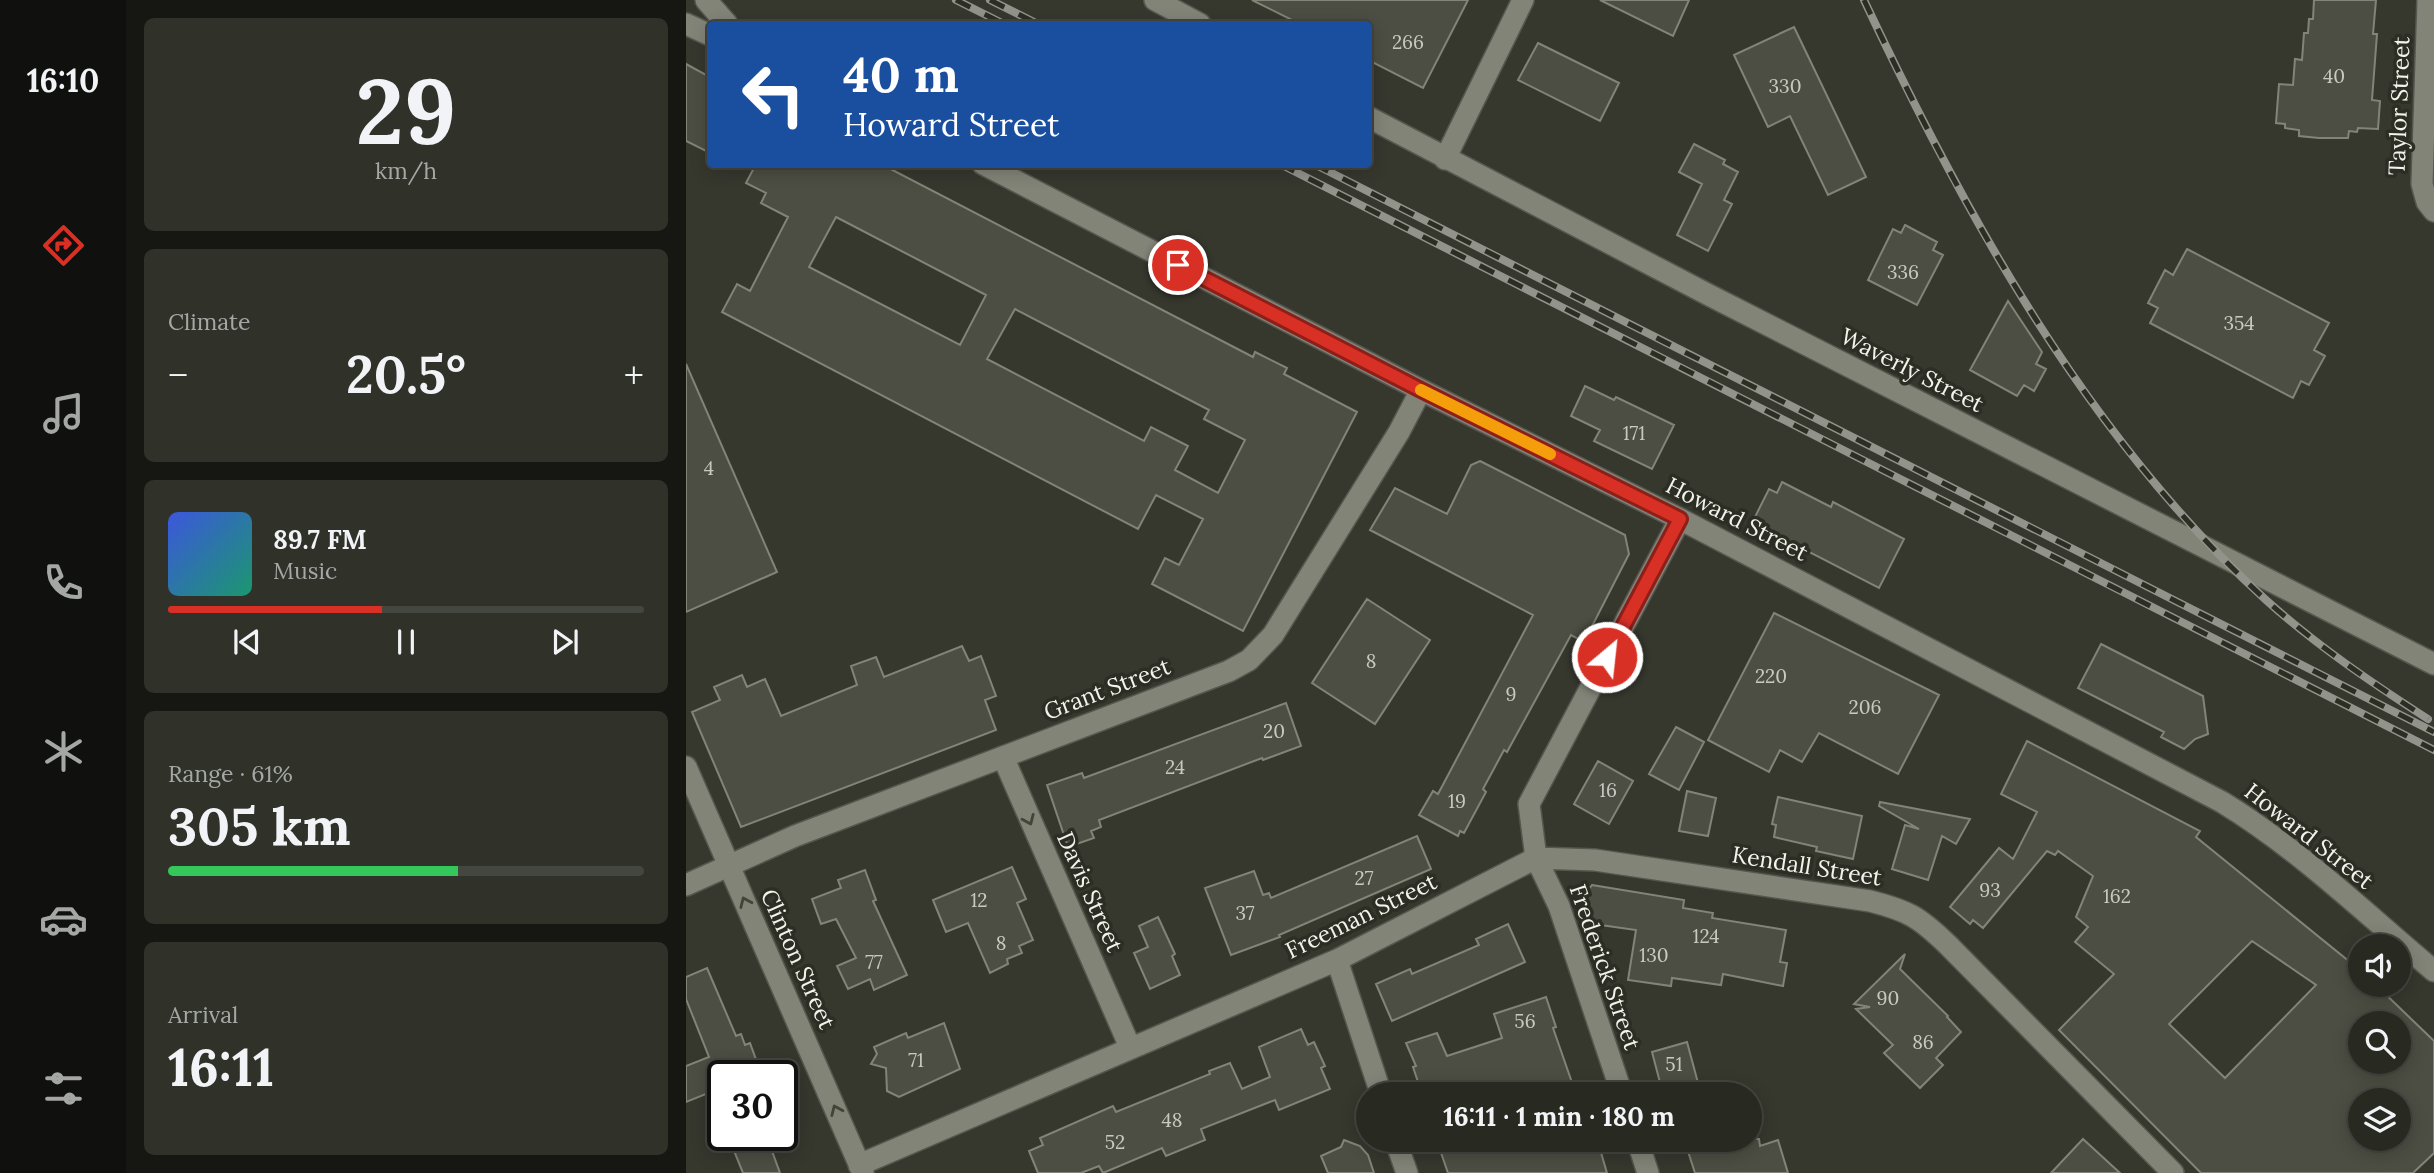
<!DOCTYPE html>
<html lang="en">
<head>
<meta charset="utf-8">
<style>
	body { margin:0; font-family:Lora,serif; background:#30322a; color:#f1f3f6; height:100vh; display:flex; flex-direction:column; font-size:26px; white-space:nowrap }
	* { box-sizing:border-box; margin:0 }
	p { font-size:23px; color:#a5a7a5 }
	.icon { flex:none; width:38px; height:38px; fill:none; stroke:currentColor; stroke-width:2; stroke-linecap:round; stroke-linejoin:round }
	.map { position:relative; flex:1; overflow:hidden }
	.sheet { display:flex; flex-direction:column; gap:18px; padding:18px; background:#161713; width:560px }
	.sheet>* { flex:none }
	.guide { position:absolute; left:21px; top:21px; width:665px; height:147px; border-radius:7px; box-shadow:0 4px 18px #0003,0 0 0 2px #444640; background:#1a4fa0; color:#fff; overflow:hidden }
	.controls { position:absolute; left:1662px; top:934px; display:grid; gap:14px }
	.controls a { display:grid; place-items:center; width:63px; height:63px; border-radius:50%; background:#282a22; box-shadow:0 4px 18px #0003,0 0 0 2px #444640; font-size:35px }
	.speed { position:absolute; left:21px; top:1060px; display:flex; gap:14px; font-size:35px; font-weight:700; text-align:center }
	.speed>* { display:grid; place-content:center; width:91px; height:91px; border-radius:50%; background:#282a22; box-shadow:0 4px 18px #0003,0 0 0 2px #444640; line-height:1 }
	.speed .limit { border:4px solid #111; border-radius:10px; background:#fff; color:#111 }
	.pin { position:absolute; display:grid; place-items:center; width:60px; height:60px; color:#fff; margin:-30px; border:4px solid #fff; border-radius:50%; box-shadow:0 2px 7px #0007 }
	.me { position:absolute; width:77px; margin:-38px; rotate:28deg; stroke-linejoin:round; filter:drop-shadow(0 0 5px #0008) }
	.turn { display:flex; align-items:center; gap:24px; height:147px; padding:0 21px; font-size:32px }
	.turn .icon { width:91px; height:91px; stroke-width:2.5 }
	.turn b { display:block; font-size:49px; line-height:60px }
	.big { font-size:52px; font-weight:700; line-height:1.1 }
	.sheet .tile { flex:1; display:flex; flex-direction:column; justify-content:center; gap:10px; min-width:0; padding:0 24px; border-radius:10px; background:#30322a }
	.sheet .dial { align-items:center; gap:0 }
	.dial b { font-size:91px; line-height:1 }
	.song { display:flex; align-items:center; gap:21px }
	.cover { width:84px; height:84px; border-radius:10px; background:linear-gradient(135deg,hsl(230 70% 55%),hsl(160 70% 35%)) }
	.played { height:7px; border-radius:4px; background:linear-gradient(90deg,#d93025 45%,#444640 45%) }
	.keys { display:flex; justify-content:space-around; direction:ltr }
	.heat { display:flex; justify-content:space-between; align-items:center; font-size:38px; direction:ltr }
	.charge { height:10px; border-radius:5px; background:linear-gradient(90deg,#34c759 61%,#444640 0) }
	.trip { position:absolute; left:670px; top:1082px; width:406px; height:70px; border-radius:35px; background:#282a22; box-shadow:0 4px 18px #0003,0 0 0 2px #444640; font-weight:700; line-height:70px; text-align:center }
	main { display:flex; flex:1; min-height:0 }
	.menu { display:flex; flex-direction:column; width:126px; justify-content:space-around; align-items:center; background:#10110e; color:#a5a7a5 }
	.menu .icon { width:49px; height:49px }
	.menu .active { color:#d93025 }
	.menu b { font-size:32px; color:#f1f3f6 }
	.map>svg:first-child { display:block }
	.building { fill:#4c4e43; stroke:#828478; stroke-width:2; fill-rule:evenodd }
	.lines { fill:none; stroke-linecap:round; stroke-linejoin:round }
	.street-casing { stroke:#55564e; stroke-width:24 }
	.secondary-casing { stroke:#55564e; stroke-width:24 }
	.street { stroke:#828478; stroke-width:21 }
	.secondary { stroke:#828478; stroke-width:21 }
	.rail-casing { stroke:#92948c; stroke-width:8 }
	.rail { stroke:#2c2e24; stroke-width:5; stroke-dasharray:16; stroke-linecap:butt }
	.oneway { stroke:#424439 }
	.route-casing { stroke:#8d1f18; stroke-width:18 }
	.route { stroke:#d93025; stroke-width:12 }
	.slow { stroke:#f59e0b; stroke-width:12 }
	.labels { text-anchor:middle; stroke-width:7; stroke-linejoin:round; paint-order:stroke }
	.number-label { font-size:19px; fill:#c8cac2 }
	.street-label { font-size:23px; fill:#f1f3ec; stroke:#2c2e24 }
</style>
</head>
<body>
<main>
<nav class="menu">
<b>16:10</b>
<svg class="icon active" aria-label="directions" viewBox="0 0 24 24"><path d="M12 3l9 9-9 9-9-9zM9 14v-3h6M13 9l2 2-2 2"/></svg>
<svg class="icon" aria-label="music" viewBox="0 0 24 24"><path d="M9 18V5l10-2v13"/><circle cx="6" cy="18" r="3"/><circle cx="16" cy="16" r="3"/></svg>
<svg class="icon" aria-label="phone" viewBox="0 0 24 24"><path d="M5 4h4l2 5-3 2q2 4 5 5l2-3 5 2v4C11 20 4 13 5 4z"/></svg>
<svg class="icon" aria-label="climate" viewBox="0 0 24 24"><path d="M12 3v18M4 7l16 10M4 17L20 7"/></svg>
<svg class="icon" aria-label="car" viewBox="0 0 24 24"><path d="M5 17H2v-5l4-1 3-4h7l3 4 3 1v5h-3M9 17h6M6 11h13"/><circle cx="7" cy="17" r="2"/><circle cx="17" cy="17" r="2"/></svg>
<svg class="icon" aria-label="filters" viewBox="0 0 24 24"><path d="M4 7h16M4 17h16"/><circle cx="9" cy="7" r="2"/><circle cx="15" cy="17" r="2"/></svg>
</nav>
<section class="sheet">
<div class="tile dial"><b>29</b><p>km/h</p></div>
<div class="tile"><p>Climate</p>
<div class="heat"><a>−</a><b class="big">20.5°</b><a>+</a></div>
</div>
<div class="tile">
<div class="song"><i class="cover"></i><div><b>89.7 FM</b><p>Music</p></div></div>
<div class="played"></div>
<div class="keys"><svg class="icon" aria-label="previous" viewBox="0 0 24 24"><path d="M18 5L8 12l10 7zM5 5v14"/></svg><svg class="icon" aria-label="pause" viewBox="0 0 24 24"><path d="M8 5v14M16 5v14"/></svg><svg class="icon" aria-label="next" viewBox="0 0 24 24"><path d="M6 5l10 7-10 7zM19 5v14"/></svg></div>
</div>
<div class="tile"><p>Range · 61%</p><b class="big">305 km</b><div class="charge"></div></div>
<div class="tile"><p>Arrival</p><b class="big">16:11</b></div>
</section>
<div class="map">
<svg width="1748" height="1173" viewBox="0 0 1748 1173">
	<rect width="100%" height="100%" fill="#36382e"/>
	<path class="building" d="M 566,0 L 782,0 L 737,88 L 682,60 L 682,24 L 614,24 Z
		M 914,0 L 1003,0 L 987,36 Z
		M 1628,0 L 1690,0 L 1687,34 L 1691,34 L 1686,100 L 1694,101 L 1692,129 L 1672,128 L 1671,132 L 1663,131 L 1662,138 L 1633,138 L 1613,136 L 1613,130 L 1599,128 L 1599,124 L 1590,123 L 1593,84 L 1607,85 L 1609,59 L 1616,60 L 1618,33 L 1622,33 L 1623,19 L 1627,19 Z
		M 1108,27 L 1180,177 L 1142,195 L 1104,116 L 1082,127 L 1048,55 Z
		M 852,43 L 933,83 L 914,121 L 832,80 Z
		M 0,64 L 24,77 L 24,153 L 0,141 Z
		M 1008,144 L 1039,160 L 1037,164 L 1052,172 L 1038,200 L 1046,204 L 1022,251 L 991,235 L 1016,184 L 993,172 Z
		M 70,164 L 195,164 L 567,357 L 569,352 L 601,368 L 598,374 L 671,412 L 557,631 L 466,584 L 479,558 L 493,565 L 517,519 L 470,495 L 452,529 L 36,312 L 51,284 L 64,291 L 102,217 L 75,203 L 80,193 L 60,183 ZM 150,217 L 300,295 L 274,345 L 123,267 ZM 329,309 L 523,410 L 518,419 L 559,440 L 532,493 L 489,470 L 502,446 L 465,427 L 458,441 L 301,359 Z
		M 1219,225 L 1251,242 L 1247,250 L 1257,255 L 1231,305 L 1182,280 L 1207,229 L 1215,233 Z
		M 1501,249 L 1643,323 L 1628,350 L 1639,356 L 1623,385 L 1615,381 L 1607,398 L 1464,323 L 1472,308 L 1462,303 L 1479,270 L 1487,275 Z
		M 1322,301 L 1356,352 L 1350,364 L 1360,369 L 1348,391 L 1338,385 L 1331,396 L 1284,370 Z
		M 0,364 L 91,572 L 0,612 Z
		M 899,386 L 928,400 L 930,397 L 988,425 L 966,469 L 908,441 L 914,430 L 885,416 Z
		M 794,461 L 939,535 L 943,554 L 898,642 L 885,635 L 821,752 L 818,750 L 797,789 L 800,792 L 778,833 L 774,831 L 772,836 L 733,815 L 747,791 L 752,794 L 847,615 L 684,530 L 709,488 L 761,514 L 785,465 Z
		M 1096,482 L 1145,507 L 1147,502 L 1218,539 L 1193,588 L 1073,526 L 1076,521 L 1069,517 L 1083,489 L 1091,493 Z
		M 681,599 L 744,640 L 689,724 L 626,683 Z
		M 1088,613 L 1253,695 L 1212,774 L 1133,733 L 1116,762 L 1094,750 L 1083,772 L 1022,740 Z
		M 1415,644 L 1517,696 L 1522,734 L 1509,739 L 1498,749 L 1475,737 L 1478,732 L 1392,688 Z
		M 276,646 L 283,661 L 295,656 L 310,696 L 299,700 L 310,730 L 55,827 L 6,712 L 34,700 L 28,687 L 56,675 L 61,687 L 79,679 L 95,716 L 171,685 L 165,666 L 190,657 L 198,677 Z
		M 600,703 L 615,746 L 577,760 L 576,758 L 413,820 L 415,827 L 405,831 L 408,838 L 382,847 L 361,785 L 396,773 L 398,778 Z
		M 990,727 L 1018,742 L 993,790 L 963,774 Z
		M 1341,741 L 1514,831 L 1510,837 L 1675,971 L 1675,985 L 1690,985 L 1748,1041 L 1748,1153 L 1727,1173 L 1515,1173 L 1373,1030 L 1428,974 L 1389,942 L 1402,927 L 1390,917 L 1407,876 L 1372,851 L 1369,855 L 1361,851 L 1297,928 L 1287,920 L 1284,924 L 1264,907 L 1313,848 L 1327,859 L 1351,812 L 1315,794 ZM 1566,941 L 1630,985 L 1539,1078 L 1483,1024 ZM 1675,1024 L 1713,1024 L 1713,1062 L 1675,1062 ZM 1675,1101 L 1713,1101 L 1713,1139 L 1675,1139 Z
		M 912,761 L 947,781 L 923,824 L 888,804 Z
		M 1001,791 L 1030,798 L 1022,836 L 993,831 Z
		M 1092,797 L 1176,816 L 1167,859 L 1130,851 L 1131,847 L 1088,837 L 1090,825 L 1086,824 Z
		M 1194,802 L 1284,819 L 1270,844 L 1256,836 L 1242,880 L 1206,869 L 1219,825 L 1233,829 L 1193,806 Z
		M 731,836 L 745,869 L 593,935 L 594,937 L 545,955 L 519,888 L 568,871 L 577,895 L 583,893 L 585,898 Z
		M 326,867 L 340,899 L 331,903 L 347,940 L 333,946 L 336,953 L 321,959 L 322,964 L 304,973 L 282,923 L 260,932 L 247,900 Z
		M 179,870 L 190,900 L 187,901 L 221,975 L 188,990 L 184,979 L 162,989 L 151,966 L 170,958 L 150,919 L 135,924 L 126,899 L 155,888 L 152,880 Z
		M 906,885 L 998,900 L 997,908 L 1027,913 L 1026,918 L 1100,930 L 1094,962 L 1101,963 L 1097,986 L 1037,974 L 1035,985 L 986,978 L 985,986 L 942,980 L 950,930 L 901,923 L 896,898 Z
		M 472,917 L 489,954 L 486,956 L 494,975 L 464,989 L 448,953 L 462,947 L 453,926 Z
		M 822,924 L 839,962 L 706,1021 L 690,984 L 724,969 L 726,974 L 793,945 L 790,939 Z
		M 1219,954 L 1214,969 L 1262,1016 L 1261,1017 L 1275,1032 L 1250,1058 L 1257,1065 L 1234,1088 L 1198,1053 L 1207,1045 L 1170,1009 L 1184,1007 L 1168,1004 Z
		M 21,968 L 50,1036 L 55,1034 L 59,1045 L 64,1043 L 72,1065 L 68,1067 L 72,1076 L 37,1076 L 37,1087 L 0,1102 L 0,1066 L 23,1057 L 0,999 L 0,977 Z
		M 860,997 L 870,1027 L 867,1028 L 890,1094 L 736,1094 L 727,1067 L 730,1066 L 720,1043 L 751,1033 L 761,1056 L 816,1038 L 808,1014 Z
		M 258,1023 L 274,1069 L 213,1097 L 201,1091 L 200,1068 L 185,1064 L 191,1054 L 188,1047 L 220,1033 L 222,1038 Z
		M 615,1029 L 622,1045 L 628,1042 L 639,1066 L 635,1068 L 644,1089 L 593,1110 L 589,1100 L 515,1129 L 519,1140 L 480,1156 L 476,1148 L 417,1173 L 413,1166 L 395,1173 L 352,1173 L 343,1151 L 357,1145 L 354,1138 L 427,1106 L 430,1112 L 524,1074 L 523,1071 L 544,1063 L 556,1089 L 584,1077 L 573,1047 Z
		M 1001,1042 L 1015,1094 L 977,1094 L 966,1052 Z
		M 42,1136 L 72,1136 L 75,1143 L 82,1140 L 94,1173 L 57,1173 Z
		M 767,1139 L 911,1139 L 921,1173 L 762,1173 L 752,1144 Z
		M 998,1139 L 1073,1139 L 1074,1146 L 1092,1140 L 1102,1173 L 1009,1173 Z
		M 1397,1139 L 1434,1173 L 1365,1173 Z
		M 658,1140 L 674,1146 L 682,1155 L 688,1173 L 642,1173 L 635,1156 L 655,1147 Z"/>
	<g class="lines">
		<g class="street-casing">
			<path id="street" d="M 1742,0 L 1736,184 L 1741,202 L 1748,211
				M 759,159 L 837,0
				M 317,757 L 444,1047
				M 0,767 L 177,1173
				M 651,960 L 695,1094
				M 936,1094 L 873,906 L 850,858 L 843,804 L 994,519
				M 709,1139 L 721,1173
				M 951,1139 L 962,1173
				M 173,1165 L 651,960 L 850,858 L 909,860 L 1184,901 C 1223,911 1233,917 1262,945 L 1487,1173"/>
		</g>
		<g class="secondary-casing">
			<path id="secondary" d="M 20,0 L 41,24
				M 469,0 L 514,24
				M 0,24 L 24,35
				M 682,117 L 1023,295 L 1748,664
				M 297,164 L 735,390 L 994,519 L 1536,802 C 1613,849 1679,913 1748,971
				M 0,885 L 109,836 L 543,671 L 563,660 L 587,635 L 713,432 L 735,390"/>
		</g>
		<use href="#street" class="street"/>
		<use href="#secondary" class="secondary"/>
		<g class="rail-casing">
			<path id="rail" d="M 270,0 L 318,24
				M 304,0 L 352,24
				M 1178,0 C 1279,215 1402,438 1580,600 C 1630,645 1686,683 1742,719
				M 594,164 L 1748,750
				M 628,164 L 1748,732"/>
		</g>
		<use href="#rail" class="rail"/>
	</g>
	<defs><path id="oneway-chevron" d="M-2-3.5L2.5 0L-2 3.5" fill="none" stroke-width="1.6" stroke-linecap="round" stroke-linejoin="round" transform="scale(1.75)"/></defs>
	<g class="oneway">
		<use href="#oneway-chevron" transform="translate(343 820) rotate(66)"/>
		<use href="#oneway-chevron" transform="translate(59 902) rotate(-114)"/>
		<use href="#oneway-chevron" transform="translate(150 1110) rotate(-114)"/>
	</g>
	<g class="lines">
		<g class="route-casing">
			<path id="route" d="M 492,265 L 735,390 L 994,519 L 921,657"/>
		</g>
		<use href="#route" class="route"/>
		<path class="slow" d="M 735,390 L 864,454"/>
	</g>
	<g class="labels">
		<g class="number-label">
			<text x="722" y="49">266</text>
			<text x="1648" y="83">40</text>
			<text x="1099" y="93">330</text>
			<text x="1217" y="279">336</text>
			<text x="1553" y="330">354</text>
			<text x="948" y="440">171</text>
			<text x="23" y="475">4</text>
			<text x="685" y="668">8</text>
			<text x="1085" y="683">220</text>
			<text x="825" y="701">9</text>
			<text x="1179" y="714">206</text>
			<text x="588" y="738">20</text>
			<text x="489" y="774">24</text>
			<text x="922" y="797">16</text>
			<text x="771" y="808">19</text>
			<text x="678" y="885">27</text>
			<text x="1304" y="897">93</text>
			<text x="1431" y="903">162</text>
			<text x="293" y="907">12</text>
			<text x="559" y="920">37</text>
			<text x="1020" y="943">124</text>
			<text x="315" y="950">8</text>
			<text x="968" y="962">130</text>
			<text x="188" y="969">77</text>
			<text x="1202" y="1005">90</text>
			<text x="839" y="1028">56</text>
			<text x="1237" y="1049">86</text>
			<text x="230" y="1067">71</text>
			<text x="988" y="1071">51</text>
			<text x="486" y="1127">48</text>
			<text x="429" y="1149">52</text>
		</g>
		<g class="street-label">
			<text transform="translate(1713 106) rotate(-88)" y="8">Taylor Street</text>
			<text transform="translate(1226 370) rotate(27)" y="8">Waverly Street</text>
			<text transform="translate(1051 519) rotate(27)" y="8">Howard Street</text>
			<text transform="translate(421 689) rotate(-21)" y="8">Grant Street</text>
			<text transform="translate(1623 836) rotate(38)" y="8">Howard Street</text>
			<text transform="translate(1121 866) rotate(9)" y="8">Kendall Street</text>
			<text transform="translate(404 892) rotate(66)" y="8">Davis Street</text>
			<text transform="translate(675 916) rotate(-26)" y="8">Freeman Street</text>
			<text transform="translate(112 959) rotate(66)" y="8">Clinton Street</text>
			<text transform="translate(919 967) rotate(71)" y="8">Frederick Street</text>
		</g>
	</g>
</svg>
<div class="controls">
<a><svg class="icon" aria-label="sound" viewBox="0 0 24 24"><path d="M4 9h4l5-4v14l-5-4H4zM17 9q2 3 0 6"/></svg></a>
<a><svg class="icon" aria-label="search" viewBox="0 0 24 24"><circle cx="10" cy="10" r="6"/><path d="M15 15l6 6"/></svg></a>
<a><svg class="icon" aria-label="layers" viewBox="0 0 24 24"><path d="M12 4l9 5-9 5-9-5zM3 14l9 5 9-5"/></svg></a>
</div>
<div class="speed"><div class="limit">30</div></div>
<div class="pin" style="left:492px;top:265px;background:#d93025"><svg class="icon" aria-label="arrive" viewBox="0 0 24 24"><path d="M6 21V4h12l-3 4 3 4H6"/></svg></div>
<svg class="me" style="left:921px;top:657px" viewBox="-20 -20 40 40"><circle r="17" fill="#d93025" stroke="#fff" stroke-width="3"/><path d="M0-11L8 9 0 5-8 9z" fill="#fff"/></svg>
<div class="trip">16:11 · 1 min · 180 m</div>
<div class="guide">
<div class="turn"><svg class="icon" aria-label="left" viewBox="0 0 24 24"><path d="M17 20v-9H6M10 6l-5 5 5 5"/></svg><div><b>40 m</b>Howard Street</div></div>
</div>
</div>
</main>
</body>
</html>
